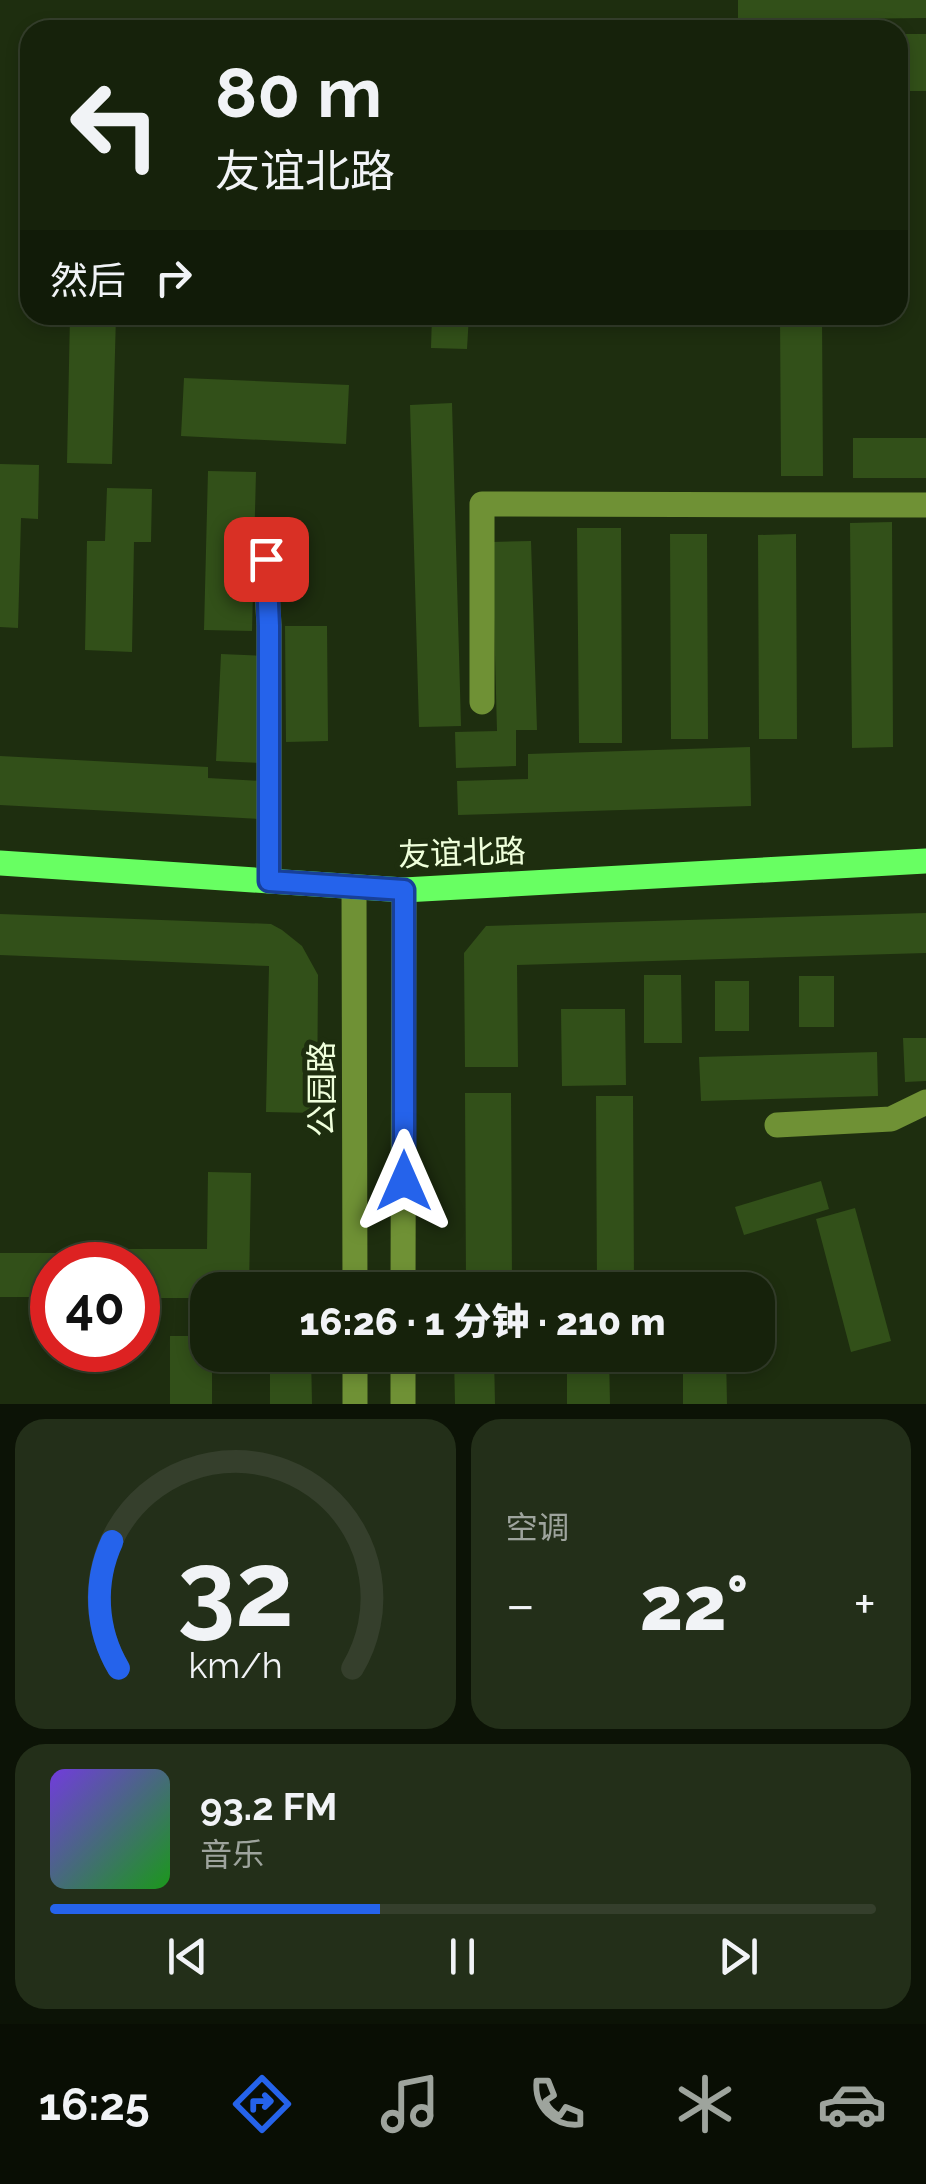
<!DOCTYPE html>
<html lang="zh">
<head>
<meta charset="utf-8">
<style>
	body { margin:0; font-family:Raleway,"Noto Sans SC",sans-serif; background:#232f19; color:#f1f3f6; height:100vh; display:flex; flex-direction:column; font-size:38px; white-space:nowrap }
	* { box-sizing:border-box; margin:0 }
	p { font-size:32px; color:#9ea49d }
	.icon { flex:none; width:55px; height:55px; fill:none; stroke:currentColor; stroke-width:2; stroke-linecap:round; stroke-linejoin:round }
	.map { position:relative; height:1404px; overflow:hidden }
	.side { display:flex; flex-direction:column; gap:15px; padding:15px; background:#0c1306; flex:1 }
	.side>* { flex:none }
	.hud { position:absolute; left:20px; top:20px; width:888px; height:305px; border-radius:30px; box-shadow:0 5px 15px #0003,0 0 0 2px #353f2c; background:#16220b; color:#f1f3f6; overflow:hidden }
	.speed { position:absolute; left:30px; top:1242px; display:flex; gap:20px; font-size:50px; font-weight:700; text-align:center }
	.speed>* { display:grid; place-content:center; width:130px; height:130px; border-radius:50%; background:#16220b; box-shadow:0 5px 15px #0003,0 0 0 2px #353f2c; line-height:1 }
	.speed .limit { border:15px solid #d22; background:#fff; color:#111 }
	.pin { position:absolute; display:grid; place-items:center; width:85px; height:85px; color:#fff; margin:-42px; border-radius:20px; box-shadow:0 5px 15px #0006 }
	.me { position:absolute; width:110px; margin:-55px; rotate:0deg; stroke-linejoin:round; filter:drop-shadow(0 0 8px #0008) }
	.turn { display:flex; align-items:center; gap:35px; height:210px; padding:0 30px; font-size:45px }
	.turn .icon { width:130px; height:130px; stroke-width:2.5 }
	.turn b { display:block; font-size:70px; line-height:85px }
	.then { display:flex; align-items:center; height:95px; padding:0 30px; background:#0003; gap:20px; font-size:38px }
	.big { font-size:75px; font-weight:800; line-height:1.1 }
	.side .card { flex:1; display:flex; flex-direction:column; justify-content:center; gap:15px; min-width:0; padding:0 35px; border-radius:30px; background:#232f19 }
	.side .dial { align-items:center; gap:0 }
	.dial svg { height:260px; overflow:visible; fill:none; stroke:#353f2c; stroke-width:7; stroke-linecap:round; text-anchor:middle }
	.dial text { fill:#f1f3f6; stroke:none }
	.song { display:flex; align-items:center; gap:30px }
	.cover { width:120px; height:120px; border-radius:15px; background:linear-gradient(135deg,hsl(260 70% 55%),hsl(120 70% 35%)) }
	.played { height:10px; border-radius:5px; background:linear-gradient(90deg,#2563eb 40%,#353f2c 40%) }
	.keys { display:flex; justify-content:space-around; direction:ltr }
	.heat { display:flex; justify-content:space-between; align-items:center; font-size:55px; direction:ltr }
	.side .tiles { flex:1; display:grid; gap:15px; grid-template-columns:1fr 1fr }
	.card:last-child { grid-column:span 2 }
	.trip { position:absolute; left:190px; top:1272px; width:585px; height:100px; border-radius:30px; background:#16220b; box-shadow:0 5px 15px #0003,0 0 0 2px #353f2c; font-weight:800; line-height:100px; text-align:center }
	.tab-bar { display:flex; height:160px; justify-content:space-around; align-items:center; background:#090e04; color:#9ea49d }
	.tab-bar .icon { width:70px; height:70px }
	.tab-bar .selected { color:#2563eb }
	.tab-bar b { font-size:45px; color:#f1f3f6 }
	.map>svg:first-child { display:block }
	.building { fill:#325019 }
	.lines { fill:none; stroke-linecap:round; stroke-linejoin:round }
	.minor { stroke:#6f9135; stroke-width:25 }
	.major { stroke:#68ff62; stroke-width:25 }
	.route-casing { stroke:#184099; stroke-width:25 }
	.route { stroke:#2563eb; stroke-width:18 }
	.labels { text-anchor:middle; stroke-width:10; stroke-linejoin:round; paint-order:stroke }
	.street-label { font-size:32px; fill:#efffdb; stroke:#1e2e0f }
</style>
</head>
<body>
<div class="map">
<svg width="926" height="1404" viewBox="0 0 926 1404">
	<rect width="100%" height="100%" fill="#1e2e0f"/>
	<path class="building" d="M 738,0 L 926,0 L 926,18 L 738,20 Z
		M 898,34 L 926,34 L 926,91 L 898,91 Z
		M 70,315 L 116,315 L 112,464 L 67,463 Z
		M 432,315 L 469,315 L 467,349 L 431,348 Z
		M 780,316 L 822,316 L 823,476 L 781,476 Z
		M 184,378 L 349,385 L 346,444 L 181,436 Z
		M 452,403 L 461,726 L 419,727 L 410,405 Z
		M 853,438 L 926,438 L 926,478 L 853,478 Z
		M 0,464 L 39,465 L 38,519 L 21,518 L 18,628 L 0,627 Z
		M 208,471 L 256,472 L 252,631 L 204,630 Z
		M 107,488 L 152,489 L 151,542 L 134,542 L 132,652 L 85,650 L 87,541 L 105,541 Z
		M 892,522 L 893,747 L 852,748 L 850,523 Z
		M 577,528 L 621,528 L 622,743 L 579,743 Z
		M 670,534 L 707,534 L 708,739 L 671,739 Z
		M 796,534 L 797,739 L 759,739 L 758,535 Z
		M 531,541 L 537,730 L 516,730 L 516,766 L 456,768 L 455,732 L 497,731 L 492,542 Z
		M 285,626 L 327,626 L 328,741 L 286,742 Z
		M 221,654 L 266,656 L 261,763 L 216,761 Z
		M 750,747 L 751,806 L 458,815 L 457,781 L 528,779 L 528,754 Z
		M 0,756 L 208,767 L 208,778 L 262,781 L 260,819 L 0,805 Z
		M 926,913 L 926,953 L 517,965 L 518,1067 L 465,1067 L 464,953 L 486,926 Z
		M 0,914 L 271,924 L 282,930 L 302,946 L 318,975 L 317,1113 L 266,1112 L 269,966 L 0,955 Z
		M 644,975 L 681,975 L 682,1043 L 644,1043 Z
		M 799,976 L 834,976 L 834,1027 L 799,1027 Z
		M 715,981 L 749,981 L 749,1031 L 715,1031 Z
		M 561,1009 L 625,1009 L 626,1085 L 562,1086 Z
		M 903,1038 L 926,1038 L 926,1081 L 905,1082 Z
		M 877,1052 L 878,1096 L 701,1101 L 699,1057 Z
		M 465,1093 L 511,1093 L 512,1282 L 466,1283 Z
		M 596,1096 L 633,1096 L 634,1285 L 597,1285 Z
		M 208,1172 L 251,1173 L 249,1290 L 208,1290 L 208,1298 L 138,1298 L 138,1265 L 52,1265 L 52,1297 L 0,1297 L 0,1253 L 71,1253 L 71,1249 L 207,1249 Z
		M 821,1181 L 829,1209 L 744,1235 L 735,1207 Z
		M 855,1208 L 891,1341 L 851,1352 L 816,1219 Z
		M 170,1336 L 208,1336 L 208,1355 L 212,1355 L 212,1404 L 170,1404 Z
		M 270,1355 L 311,1355 L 312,1404 L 270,1404 Z
		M 454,1355 L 494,1355 L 495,1404 L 455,1404 Z
		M 567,1355 L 609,1355 L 610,1404 L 567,1404 Z
		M 683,1355 L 726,1355 L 727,1404 L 683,1404 Z"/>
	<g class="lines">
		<path class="minor" d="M 265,559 L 269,625 L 269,881
			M 482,702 L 482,504 L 926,505
			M 354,887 L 355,1290
			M 777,1125 L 891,1119 L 926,1102
			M 403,1290 L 404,890
			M 355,1355 L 355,1404
			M 403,1404 L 403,1355"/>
		<path class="major" d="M 0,863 L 404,890 L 926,861"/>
	</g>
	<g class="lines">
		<g class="route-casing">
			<path id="route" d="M 266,559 L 269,626 L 269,881 L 404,890 L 404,1181"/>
		</g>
		<use href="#route" class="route"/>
	</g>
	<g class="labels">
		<g class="street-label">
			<text transform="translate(462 853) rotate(-2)" y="11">友谊北路</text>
			<text transform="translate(322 1089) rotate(-90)" y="11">公园路</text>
		</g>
	</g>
</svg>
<div class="speed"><div class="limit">40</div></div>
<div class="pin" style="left:266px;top:559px;background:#d93025"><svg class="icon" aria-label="arrive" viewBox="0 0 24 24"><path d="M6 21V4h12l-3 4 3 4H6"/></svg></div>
<svg class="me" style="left:404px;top:1181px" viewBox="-20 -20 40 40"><path d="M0-17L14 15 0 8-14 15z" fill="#2563eb" stroke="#fff" stroke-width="4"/></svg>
<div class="trip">16:26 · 1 分钟 · 210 m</div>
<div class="hud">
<div class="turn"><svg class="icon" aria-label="left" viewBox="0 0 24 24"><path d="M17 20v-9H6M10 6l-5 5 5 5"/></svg><div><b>80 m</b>友谊北路</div></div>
<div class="then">然后<svg class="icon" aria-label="right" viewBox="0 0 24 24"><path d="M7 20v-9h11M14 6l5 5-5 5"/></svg></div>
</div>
</div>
<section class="side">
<div class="tiles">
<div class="card dial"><svg viewBox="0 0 100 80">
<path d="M14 69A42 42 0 1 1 86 69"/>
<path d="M14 69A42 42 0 0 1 12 30" stroke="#2563eb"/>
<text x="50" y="56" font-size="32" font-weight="700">32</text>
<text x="50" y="72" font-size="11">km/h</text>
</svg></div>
<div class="card"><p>空调</p>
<div class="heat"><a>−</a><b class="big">22°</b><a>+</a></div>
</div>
<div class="card">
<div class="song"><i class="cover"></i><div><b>93.2 FM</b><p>音乐</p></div></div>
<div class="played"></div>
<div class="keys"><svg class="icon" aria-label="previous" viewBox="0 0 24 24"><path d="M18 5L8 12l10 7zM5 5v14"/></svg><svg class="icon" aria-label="pause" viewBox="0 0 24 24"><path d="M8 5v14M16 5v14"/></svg><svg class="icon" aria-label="next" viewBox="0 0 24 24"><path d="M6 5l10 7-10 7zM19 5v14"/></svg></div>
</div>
</div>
</section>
<nav class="tab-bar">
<b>16:25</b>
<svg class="icon selected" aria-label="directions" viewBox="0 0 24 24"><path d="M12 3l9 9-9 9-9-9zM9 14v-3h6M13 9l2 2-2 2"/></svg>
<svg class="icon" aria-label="music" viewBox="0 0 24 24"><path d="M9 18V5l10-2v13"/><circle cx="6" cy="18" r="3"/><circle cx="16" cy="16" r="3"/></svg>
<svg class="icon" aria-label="phone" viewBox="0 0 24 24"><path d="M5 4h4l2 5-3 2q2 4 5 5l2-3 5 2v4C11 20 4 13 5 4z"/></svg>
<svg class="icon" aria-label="climate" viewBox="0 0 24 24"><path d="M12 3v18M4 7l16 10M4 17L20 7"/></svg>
<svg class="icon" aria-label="car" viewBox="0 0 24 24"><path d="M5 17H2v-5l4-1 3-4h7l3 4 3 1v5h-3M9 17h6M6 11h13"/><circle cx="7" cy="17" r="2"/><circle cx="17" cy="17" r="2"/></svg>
</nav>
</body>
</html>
